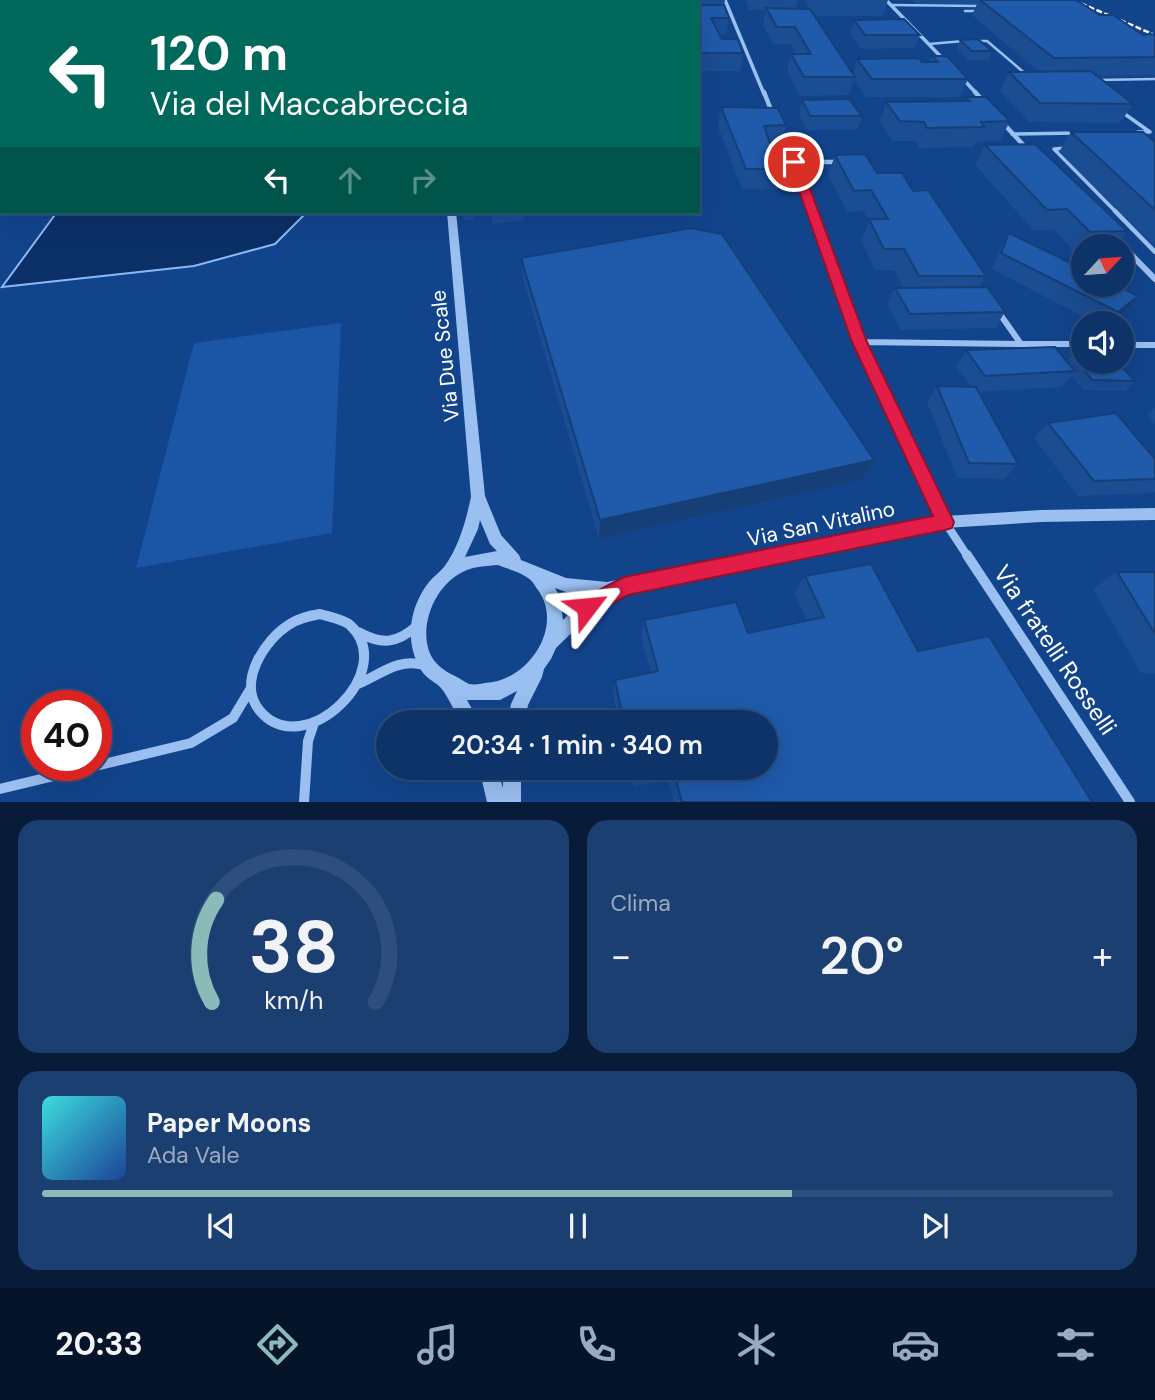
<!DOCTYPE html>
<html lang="it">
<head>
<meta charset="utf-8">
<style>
	body { margin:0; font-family:"DM Sans",sans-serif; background:#1c3f71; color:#f1f3f6; height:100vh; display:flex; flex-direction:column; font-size:26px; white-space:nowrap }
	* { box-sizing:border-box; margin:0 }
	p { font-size:23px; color:#9baac0 }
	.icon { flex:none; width:38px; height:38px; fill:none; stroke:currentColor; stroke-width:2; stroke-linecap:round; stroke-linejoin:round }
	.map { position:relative; height:802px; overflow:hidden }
	.panel { display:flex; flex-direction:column; gap:18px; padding:18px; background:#081c3a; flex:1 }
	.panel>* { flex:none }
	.hud { position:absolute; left:0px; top:0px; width:700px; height:214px; box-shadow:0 7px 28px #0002,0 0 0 2px #2e4e7d; background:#00695c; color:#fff; overflow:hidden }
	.needle { width:46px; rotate:64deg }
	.fabs { position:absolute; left:1071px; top:234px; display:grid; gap:14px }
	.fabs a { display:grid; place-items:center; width:63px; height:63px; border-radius:50%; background:#0e3369; box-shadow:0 7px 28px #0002,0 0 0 2px #2e4e7d; font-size:35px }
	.speed { position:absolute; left:21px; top:690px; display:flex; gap:14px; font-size:35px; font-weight:700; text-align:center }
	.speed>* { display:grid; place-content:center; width:91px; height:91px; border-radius:50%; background:#0e3369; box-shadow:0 7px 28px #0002,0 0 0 2px #2e4e7d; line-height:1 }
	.speed .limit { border:10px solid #d22; background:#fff; color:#111 }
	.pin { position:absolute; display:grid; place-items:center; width:60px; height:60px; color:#fff; margin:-30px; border:4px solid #fff; border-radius:50%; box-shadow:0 2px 7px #0007 }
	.me { position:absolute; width:77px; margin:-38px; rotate:61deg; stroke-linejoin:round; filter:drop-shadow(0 0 5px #0008) }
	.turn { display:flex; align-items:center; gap:24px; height:147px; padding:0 35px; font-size:32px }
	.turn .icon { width:91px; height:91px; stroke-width:2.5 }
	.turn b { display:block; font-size:49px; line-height:60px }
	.lanes { display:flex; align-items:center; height:66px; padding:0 35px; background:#0003; justify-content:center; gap:35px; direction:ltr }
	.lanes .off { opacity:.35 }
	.big { font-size:52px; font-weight:600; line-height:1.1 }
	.panel .widget { flex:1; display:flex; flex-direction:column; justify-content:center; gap:10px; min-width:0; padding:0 24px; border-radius:21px; background:#1c3f71 }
	.panel .dial { align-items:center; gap:0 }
	.dial svg { height:182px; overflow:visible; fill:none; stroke:#2e4e7d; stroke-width:7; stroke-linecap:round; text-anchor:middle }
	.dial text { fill:#f1f3f6; stroke:none }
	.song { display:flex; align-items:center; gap:21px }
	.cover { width:84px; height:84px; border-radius:10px; background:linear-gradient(135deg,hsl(180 70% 55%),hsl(220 70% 35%)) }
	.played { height:7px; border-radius:4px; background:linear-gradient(90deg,#8bbbb9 70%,#2e4e7d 70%) }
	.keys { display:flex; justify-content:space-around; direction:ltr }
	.heat { display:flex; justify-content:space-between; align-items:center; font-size:38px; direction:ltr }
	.panel .tiles { flex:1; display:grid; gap:18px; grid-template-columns:1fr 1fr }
	.widget:last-child { grid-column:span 2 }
	.trip { position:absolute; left:376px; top:710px; width:402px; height:70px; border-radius:35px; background:#0e3369; box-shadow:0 7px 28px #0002,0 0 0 2px #2e4e7d; font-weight:600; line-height:70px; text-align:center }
	.tab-bar { display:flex; height:112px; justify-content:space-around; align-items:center; background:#06142a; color:#9baac0 }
	.tab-bar .icon { width:49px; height:49px }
	.tab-bar .current { color:#8bbbb9 }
	.tab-bar b { font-size:32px; color:#f1f3f6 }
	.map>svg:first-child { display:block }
	.green { fill:#1a55a6 }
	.water { fill:#0b3068; stroke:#8bb9f5; stroke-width:2 }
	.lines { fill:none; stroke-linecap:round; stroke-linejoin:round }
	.service-far2 { stroke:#9abff1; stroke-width:2.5 }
	.service-far1 { stroke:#9abff1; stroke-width:3.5 }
	.service { stroke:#9abff1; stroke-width:4.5 }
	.minor-far4 { stroke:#9abff1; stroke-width:3.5 }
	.minor-far3 { stroke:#9abff1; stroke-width:4.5 }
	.minor-far2 { stroke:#9abff1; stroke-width:6 }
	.minor-far1 { stroke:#9abff1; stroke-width:8 }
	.minor { stroke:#9abff1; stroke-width:10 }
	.tertiary { fill:#9abff1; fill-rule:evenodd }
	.rail { stroke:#fff; stroke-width:2.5; stroke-dasharray:6 2.5; stroke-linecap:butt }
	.wall { fill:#1b4d93 }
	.shaded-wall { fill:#163f78 }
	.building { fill:#1f5aab; stroke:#163f78; stroke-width:2 }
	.route { fill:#e11d48; stroke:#92132f; stroke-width:2 }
	.labels { text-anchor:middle; stroke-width:7; stroke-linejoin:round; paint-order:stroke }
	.street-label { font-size:21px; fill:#fff; stroke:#12448c }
	.near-street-label { font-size:24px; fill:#fff; stroke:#12448c }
</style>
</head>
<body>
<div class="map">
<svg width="1155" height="802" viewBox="0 0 1155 802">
	<rect width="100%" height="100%" fill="#12448c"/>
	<path class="green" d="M 341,323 L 332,533 L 136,568 L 194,343 Z"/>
	<path class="water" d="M 57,212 L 307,212 L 275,244 L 194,266 L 2,287 Z"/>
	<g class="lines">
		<path class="service-far2" d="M 891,5 L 982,6
			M 965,11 L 980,11
			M 974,41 L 987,41 L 1028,76
			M 929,44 L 964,41
			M 1096,80 L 1155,79"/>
		<path class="service-far1" d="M 1122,112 L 1150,132 L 1138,132
			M 1012,134 L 1076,133
			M 1066,148 L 1054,149 L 1117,213"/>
		<path class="service" d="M 1115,211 L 1155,252"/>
		<path class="minor-far4" d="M 725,0 L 764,94
			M 886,0 L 946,62
			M 962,78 L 977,94"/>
		<path class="minor-far3" d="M 764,92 L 773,115
			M 975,92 L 985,103
			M 1002,122 L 1027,149
			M 780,129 L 790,153
			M 794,162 L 842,162
			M 798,174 L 812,213"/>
		<path class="minor-far2" d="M 812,211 L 870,364
			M 1112,235 L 1155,279
			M 997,310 L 1021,344 L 1083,344
			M 860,342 L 1021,344
			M 1122,345 L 1155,345"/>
		<path class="minor-far1" d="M 870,362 L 945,522 L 968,557"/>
		<path class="minor" d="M 967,555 L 1130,802
			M 320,614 C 329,617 343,619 350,625 C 400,671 304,763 260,711 C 236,683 265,639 290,624 C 299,618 309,616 320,614 Z
			M 358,632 C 382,645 396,644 417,626
			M 358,684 C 382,674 397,658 424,665
			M 0,789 L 191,743 L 233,718 L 251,688
			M 304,802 L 308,741 L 314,723"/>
		<path class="tertiary" d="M 405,0 L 411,0 L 412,2 L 406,2 Z
			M 447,212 L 456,212 L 485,496 L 501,535 L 519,555 L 521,560 L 566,578 L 607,582 L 945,516 L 1041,510 L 1155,508 L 1155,520 L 1041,522 L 945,528 L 624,593 L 593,612 L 556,648 L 551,659 L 544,669 L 542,677 L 528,705 L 525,723 L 507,723 L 511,704 L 517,691 L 500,700 L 467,700 L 480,723 L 461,723 C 456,714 446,692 439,686 C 432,680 424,677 420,668 C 404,640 410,606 429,582 C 434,576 440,572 444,567 C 459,547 466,520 471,497 ZM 480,520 L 490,544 L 497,551 L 465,557 L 478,529 ZM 498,565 C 508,569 520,572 528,578 C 532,580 535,586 538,590 C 565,627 527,682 485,683 C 481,684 474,685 469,684 C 465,682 459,678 455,676 C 444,671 433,663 429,651 C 419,621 438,581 467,570 C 476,566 488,566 498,565 ZM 555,588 L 566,592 L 594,595 L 581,602 L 563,620 L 560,597 Z
			M 479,768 L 497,768 L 503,788 L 503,768 L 521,768 L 521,802 L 487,802 Z"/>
		<path class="rail" d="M 1073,0 L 1155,35"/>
	</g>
	<path class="wall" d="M 673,0 L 725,0 L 724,5 L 729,18 L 726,35 L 720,35 L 722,39 L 743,53 L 740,71 L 698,71 L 698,2 L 674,2 Z
		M 745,0 L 798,0 L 796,9 L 853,74 L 857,59 L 929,62 L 932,56 L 968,79 L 960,97 L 866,97 L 854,80 L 849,95 L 800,96 L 787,72 L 791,54 L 796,54 L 791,44 L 773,44 L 763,25 L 766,10 L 749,10 Z
		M 804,0 L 888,0 L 883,16 L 815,16 Z
		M 912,0 L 1076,0 L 1100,15 L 1143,35 L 1155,34 L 1155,75 L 1097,76 L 1133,104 L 1120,123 L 1029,122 L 1000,91 L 1009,72 L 1039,72 L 972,15 L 977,4 L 917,4 Z
		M 854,20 L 920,35 L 915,48 L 861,49 L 850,33 Z
		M 960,40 L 992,51 L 988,60 L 968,60 L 957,49 Z
		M 965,97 L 1010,121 L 1000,141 L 977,142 L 974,147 L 919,148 L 916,141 L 892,141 L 880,121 L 886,102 L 963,101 Z
		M 802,100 L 862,116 L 857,130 L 806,130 L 799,114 Z
		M 721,107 L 786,125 L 781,145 L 771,145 L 804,169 L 798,190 L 742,189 L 718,127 Z
		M 1071,132 L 1155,142 L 1155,246 L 1059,152 Z
		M 985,145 L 1127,231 L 1115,247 L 1083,247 L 1083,252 L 1075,253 L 1054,229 L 1034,231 L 975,165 Z
		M 835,155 L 913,191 L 986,276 L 979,287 L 1005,312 L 995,328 L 901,330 L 887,304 L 895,288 L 903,288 L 894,270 L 875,270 L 861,240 L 869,221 L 863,211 L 847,212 L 828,175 Z
		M 462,212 L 473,212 L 475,219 L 464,220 Z
		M 491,212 L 523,212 L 524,221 L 493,224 Z
		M 1009,233 L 1138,296 L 1124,312 L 1110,324 L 1097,324 L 992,269 L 1000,249 Z
		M 521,258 L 874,460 L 862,480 L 599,539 L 523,279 Z
		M 966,350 L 1067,361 L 1073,354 L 1135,381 L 1125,391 L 1083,390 L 1072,376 L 1062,387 L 978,392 L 1018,464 L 1004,479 L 957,478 L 927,402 L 937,386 L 971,387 L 956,366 Z
		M 1155,408 L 1155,425 L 1147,415 Z
		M 1048,423 L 1155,459 L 1155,492 L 1153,493 L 1078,496 L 1034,438 Z
		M 1117,572 L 1155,572 L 1155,674 L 1141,673 L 1093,589 Z
		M 805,576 L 918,651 L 1092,802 L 674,802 L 668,779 L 634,787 L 629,768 L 766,768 L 766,723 L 619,723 L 613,694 L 615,680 L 651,673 L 641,636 L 644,620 L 748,633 L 807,621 L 794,593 Z"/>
	<path class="shaded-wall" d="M 1138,296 L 1124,312 L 1110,324 L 1108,324 L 1118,312 Z
		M 874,460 L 862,480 L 599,539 L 600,520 Z"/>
	<path class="building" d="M 980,0 L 1076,0 L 1100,15 L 1113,15 L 1143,35 L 1155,34 L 1155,57 L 1054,58 Z
		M 698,5 L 724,5 L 729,18 L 711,18 L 722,39 L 738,39 L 743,53 L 698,53 Z
		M 766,8 L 810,9 L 855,77 L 804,77 L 791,54 L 811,54 L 795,27 L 777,27 Z
		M 904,19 L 920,35 L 865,35 L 854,20 Z
		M 978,39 L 992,51 L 972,51 L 960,40 Z
		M 932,56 L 947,56 L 968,79 L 872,79 L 857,59 L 919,58 L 922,62 L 938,62 Z
		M 1091,71 L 1133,104 L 1040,103 L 1009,72 Z
		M 965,97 L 986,97 L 1010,121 L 981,122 L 984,127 L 927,128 L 924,122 L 900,121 L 886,102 L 970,101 Z
		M 849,99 L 862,116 L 810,116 L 802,100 Z
		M 721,107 L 778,108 L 786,125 L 764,126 L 771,146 L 793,147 L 804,169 L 746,169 Z
		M 1071,132 L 1143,132 L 1155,142 L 1155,210 Z
		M 1035,144 L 1127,231 L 1090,232 L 1067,209 L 1047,210 L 985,145 Z
		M 865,154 L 877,173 L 902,173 L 913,191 L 928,190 L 986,276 L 919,276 L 904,249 L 884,249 L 869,219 L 888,219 L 871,190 L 854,191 L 835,155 Z
		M 462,212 L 473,212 L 474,214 L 463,215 Z
		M 691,228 L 722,234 L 874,460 L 600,520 L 521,258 Z
		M 1009,233 L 1083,269 L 1083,285 L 1116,285 L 1138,296 L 1118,312 L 1001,253 Z
		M 987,287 L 1005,312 L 910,314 L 895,288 Z
		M 1055,347 L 1075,371 L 985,376 L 966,350 Z
		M 1073,354 L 1083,354 L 1083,362 L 1117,362 L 1135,381 L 1092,380 Z
		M 937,386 L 976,387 L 1018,464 L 969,463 Z
		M 1116,413 L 1155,459 L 1155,479 L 1094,481 L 1048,423 Z
		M 871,564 L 918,651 L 989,636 L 1092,802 L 682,802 L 673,769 L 637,777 L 635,768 L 766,768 L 766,723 L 624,723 L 615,680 L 658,671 L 644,620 L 736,602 L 748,633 L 824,617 L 805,576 Z
		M 1117,572 L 1155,572 L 1155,634 Z"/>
	<path class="route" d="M 794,159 L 800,162 L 867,342 L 954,522 L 952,528 L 945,530 L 628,595 L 587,617 L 580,614 L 577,607 L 580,600 L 624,577 L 933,516 L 852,342 L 789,162 Z"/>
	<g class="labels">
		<g class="street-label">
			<text transform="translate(445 356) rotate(-96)" y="7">Via Due Scale</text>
			<text transform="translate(821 524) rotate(-12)" y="7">Via San Vitalino</text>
		</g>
		<g class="near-street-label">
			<text transform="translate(1055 650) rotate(56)" y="8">Via fratelli Rosselli</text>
		</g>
	</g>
</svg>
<div class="fabs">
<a><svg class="needle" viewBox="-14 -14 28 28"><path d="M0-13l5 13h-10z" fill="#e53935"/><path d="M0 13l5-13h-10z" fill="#9baac0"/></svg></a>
<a><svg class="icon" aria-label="sound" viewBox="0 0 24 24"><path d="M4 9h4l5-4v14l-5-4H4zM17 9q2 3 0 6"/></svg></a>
</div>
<div class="speed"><div class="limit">40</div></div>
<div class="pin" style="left:794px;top:162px;background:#d93025"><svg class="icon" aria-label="arrive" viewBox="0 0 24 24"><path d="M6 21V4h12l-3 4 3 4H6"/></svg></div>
<svg class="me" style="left:587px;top:607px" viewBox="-20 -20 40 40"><path d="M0-17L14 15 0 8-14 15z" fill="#e11d48" stroke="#fff" stroke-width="4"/></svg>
<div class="trip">20:34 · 1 min · 340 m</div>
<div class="hud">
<div class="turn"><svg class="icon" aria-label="left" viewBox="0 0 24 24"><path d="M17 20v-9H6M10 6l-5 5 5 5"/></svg><div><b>120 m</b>Via del Maccabreccia</div></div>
<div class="lanes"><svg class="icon" aria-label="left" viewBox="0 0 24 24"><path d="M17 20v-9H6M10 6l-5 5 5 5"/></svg><svg class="icon off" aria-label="ahead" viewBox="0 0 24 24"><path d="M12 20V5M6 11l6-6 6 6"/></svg><svg class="icon off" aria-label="right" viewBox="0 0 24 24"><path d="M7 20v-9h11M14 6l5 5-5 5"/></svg></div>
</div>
</div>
<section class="panel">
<div class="tiles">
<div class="widget dial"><svg viewBox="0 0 100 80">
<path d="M14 69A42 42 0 1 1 86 69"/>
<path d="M14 69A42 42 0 0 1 16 24" stroke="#8bbbb9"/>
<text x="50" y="56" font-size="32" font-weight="700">38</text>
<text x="50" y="72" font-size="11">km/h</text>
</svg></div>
<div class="widget"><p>Clima</p>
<div class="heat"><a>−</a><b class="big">20°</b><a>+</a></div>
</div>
<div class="widget">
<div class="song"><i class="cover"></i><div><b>Paper Moons</b><p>Ada Vale</p></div></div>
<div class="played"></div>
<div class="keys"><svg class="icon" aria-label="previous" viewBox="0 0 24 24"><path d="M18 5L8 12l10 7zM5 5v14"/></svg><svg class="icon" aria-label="pause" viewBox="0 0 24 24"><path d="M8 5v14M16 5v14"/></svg><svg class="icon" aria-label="next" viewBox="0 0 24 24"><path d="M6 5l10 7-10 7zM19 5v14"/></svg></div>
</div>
</div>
</section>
<nav class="tab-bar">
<b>20:33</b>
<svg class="icon current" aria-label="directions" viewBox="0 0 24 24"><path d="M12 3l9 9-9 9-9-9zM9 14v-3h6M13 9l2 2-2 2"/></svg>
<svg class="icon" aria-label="music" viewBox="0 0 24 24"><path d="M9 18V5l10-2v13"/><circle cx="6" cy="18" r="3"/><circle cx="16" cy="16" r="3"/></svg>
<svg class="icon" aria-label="phone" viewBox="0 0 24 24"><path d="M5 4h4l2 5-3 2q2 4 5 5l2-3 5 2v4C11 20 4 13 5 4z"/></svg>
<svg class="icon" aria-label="climate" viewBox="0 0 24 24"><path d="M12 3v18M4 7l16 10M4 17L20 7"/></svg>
<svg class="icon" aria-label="car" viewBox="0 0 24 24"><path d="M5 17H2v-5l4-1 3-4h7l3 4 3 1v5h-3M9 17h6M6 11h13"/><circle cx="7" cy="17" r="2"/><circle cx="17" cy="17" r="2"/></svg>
<svg class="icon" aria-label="filters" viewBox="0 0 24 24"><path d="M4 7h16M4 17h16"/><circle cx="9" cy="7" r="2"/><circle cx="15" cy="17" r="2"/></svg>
</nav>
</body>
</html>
